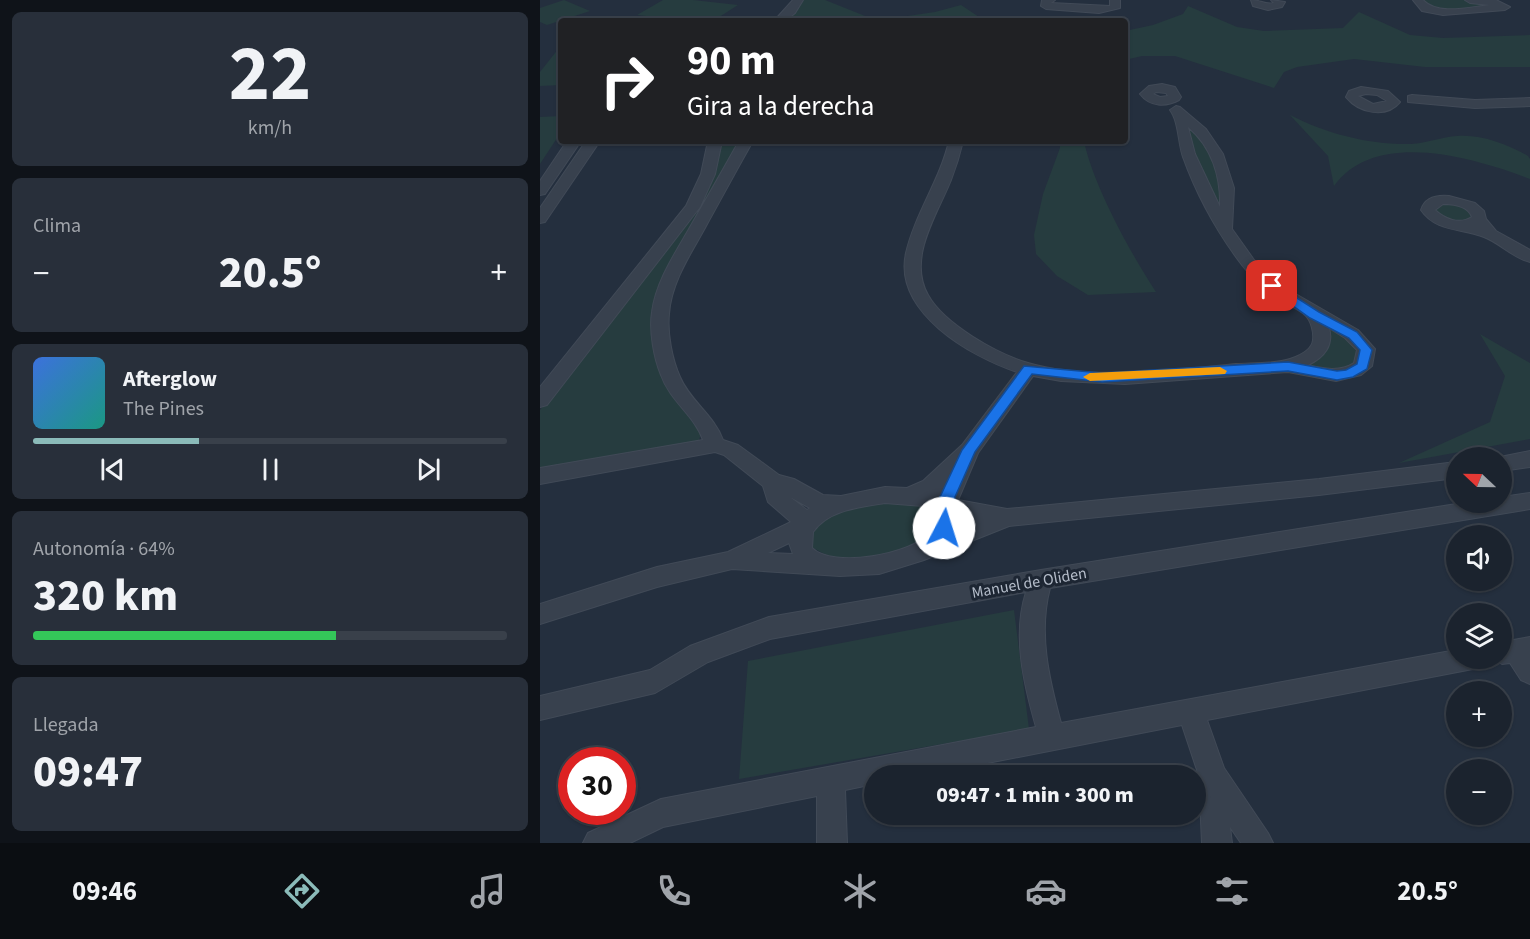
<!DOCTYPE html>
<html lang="es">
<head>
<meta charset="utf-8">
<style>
	body { margin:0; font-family:"Source Sans 3",sans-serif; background:#282f3a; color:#f1f3f6; height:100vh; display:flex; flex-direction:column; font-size:22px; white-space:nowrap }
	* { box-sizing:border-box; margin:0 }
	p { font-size:20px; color:#a0a4aa }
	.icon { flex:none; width:33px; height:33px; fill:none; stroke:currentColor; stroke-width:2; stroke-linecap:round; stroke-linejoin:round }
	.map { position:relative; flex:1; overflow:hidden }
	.panel { display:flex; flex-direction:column; gap:12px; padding:12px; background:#0f1319; width:540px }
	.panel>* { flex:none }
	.banner { position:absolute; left:18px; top:18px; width:570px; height:126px; border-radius:6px; box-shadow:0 2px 4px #0004,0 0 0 2px #39404a; background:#202124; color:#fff; overflow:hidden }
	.needle { width:39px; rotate:292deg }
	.controls { position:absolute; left:906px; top:447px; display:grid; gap:12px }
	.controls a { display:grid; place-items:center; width:66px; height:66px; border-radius:50%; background:#1b232e; box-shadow:0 2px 4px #0004,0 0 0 2px #39404a; font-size:30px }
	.speed { position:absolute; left:18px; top:747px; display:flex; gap:12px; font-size:30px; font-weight:700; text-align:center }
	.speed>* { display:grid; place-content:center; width:78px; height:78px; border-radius:50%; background:#1b232e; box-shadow:0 2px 4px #0004,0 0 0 2px #39404a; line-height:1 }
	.speed .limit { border:9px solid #d22; background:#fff; color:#111 }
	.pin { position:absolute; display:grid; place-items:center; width:51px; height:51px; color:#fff; margin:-26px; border-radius:12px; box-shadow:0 3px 9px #0006 }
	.me { position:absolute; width:66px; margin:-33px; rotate:5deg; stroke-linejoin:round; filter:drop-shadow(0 0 4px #0008) }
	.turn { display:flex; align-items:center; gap:21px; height:126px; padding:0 30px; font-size:27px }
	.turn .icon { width:78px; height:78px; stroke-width:2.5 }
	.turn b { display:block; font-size:42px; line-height:51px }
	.big { font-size:45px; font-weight:800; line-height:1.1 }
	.panel .card { flex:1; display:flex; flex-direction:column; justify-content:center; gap:9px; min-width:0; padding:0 21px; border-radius:9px; background:#282f3a }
	.panel .dial { align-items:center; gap:0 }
	.dial b { font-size:78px; line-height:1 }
	.song { display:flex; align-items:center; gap:18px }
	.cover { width:72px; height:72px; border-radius:9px; background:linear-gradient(135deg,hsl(220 70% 55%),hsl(170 70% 35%)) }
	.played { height:6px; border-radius:3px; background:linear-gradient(90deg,#8bbbb9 35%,#39404a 35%) }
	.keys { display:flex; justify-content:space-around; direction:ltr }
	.heat { display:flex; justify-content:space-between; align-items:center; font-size:33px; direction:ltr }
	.charge { height:9px; border-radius:4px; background:linear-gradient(90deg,#34c759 64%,#39404a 0) }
	.trip { position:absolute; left:324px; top:765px; width:342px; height:60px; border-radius:30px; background:#1b232e; box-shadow:0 2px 4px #0004,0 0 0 2px #39404a; font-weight:800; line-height:60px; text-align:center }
	.tabs { display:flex; height:96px; justify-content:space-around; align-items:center; background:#0b0e12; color:#a0a4aa }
	.tabs .icon { width:42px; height:42px }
	.tabs .active { color:#8bbbb9 }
	.tabs b { font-size:27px; color:#f1f3f6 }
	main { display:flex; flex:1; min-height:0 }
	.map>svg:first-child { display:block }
	.green { fill:#263c3f }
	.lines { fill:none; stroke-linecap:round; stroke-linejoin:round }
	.minor-casing { stroke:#414a57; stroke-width:2 }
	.minor { fill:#38414e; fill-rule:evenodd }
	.route { fill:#1a73e8; stroke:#114b97; stroke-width:1.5 }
	.slow { fill:#f59e0b }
	.labels { text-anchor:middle; stroke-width:6; stroke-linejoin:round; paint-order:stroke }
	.street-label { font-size:16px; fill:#b4bcc9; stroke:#1d2633 }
</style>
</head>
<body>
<main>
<section class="panel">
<div class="card dial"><b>22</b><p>km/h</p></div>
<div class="card"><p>Clima</p>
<div class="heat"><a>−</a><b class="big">20.5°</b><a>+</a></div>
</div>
<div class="card">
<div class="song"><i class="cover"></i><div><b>Afterglow</b><p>The Pines</p></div></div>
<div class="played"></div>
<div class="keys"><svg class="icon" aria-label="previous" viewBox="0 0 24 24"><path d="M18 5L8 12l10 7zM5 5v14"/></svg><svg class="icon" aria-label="pause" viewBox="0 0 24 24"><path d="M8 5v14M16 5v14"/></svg><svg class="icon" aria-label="next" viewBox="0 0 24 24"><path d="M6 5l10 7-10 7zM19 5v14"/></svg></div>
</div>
<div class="card"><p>Autonomía · 64%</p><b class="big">320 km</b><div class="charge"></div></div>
<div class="card"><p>Llegada</p><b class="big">09:47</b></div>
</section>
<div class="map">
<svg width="990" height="843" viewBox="0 0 990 843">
	<rect width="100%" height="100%" fill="#242f3e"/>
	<path class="green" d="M 24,0 L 50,11 L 7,25 L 0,22 L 0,8 Z
		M 123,0 L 153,0 L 198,5 L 173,21 L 148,21 L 97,15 Z
		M 264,0 L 285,0 L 325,16 L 354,18 L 395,12 L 421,5 L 442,19 L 450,21 L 241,21 L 249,16 Z
		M 882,0 L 925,0 L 957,4 L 958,8 L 901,10 L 893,9 Z
		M 648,6 L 697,27 L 724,31 L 803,28 L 819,12 L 870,35 L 903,38 L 990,35 L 990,67 L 885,67 L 814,59 L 757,67 L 744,72 L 734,88 L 635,56 L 602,56 L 585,60 L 585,31 L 613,25 L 643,14 Z
		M 19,48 L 21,48 L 21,85 L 0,86 L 0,72 Z
		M 750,115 C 787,134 830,145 871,144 C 887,143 902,137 917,136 C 941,134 967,144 988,156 L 990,159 L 990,179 C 935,158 836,128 794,186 L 788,156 Z
		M 21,116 L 21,132 L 0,164 L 0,117 Z
		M 645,122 L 664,140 L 683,185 L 680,209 L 663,176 Z
		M 180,141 L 203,141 L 167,201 L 159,201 Z
		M 520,141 L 544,141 C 553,185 591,254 616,292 L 548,295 L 517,276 L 496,254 L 494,235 L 503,194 L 520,148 Z
		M 900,203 C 913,203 925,205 932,216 L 931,219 L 923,222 L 898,217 L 894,207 Z
		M 158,210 L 162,211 L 115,306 L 146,413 L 161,434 L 159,440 L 153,444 L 0,469 L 0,410 Z
		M 788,326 L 821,347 L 818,364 L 792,372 L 766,365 Z
		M 940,334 L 990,363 L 990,439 L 859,463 L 950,422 L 965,376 Z
		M 370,499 L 395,510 L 396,531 C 374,550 322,564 293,557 C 285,555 278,550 271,547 L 273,526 L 300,509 Z
		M 474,610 L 489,729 L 199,779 L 208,661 Z"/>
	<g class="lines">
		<g class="minor-casing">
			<path id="minor" d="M 253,0 L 263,0 L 255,13 L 245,21 L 234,21 Z
				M 502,0 L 515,0 L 511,3 L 570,6 L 570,0 L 580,0 L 580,8 L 559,13 L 506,9 L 501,6 Z
				M 711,0 C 720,0 725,5 734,3 L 731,0 L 745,2 L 742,7 L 728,10 L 713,6 Z
				M 873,0 L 883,0 C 898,16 930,7 950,5 L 930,3 L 925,0 L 956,0 L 970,7 L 965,10 L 903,15 L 882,11 Z
				M 622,84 L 635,87 L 641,97 L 639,100 C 626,107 610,107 600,94 L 609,86 ZM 616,92 L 626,93 L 628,96 L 620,97 L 613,94 Z
				M 821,87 L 848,91 L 860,102 C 846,119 819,113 806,97 L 809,91 ZM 826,94 L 837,95 L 847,101 L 833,104 L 818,96 Z
				M 872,95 L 935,100 L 990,98 L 990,106 L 935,108 L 868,102 L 868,96 Z
				M 636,106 L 640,107 L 666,129 L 683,154 L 694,188 L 692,229 L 714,260 L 727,274 L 747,289 L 818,330 L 835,349 L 832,366 L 821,375 L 796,381 L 748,372 L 585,384 L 521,381 L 493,376 L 438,453 L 418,500 L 467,509 L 779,479 L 916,462 L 916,478 L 779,495 L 469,526 L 384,560 L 339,574 L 300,576 L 192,569 L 117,587 L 0,624 L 0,604 L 117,567 L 188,552 L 251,522 L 228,502 L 223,486 L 184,455 L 175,452 L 0,484 L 0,468 L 163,440 C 155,416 130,401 121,375 C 114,358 109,331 112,312 C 116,282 134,255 149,229 C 166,199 183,170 199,141 L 213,141 C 197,169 182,197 166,226 C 152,252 131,282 129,314 C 127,333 132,359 140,377 C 150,401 174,415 183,440 L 198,445 L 239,475 L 254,479 L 283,495 L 301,496 L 345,487 L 367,488 L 383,481 L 422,445 L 477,372 C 430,356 353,312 366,253 C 375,214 400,180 409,141 L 423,141 C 420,154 416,167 411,180 C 397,215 367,258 388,295 C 404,324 457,354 488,363 C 548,381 634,370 696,364 C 713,363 734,364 750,359 C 759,356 772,350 773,340 C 774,332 771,320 765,315 C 760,310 752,307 746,303 C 729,292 714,281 702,265 C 677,232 657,196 643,157 C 638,143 639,122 630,110 ZM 648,127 C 672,147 681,177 680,207 L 655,154 ZM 789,328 L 805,338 L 817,350 L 814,363 C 800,372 784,369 768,365 C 784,358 794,345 789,328 ZM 250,497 L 270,508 L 267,510 ZM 345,503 L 383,506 L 394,511 C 394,518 395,527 390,533 C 372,554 293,569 272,548 L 273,532 C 288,510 320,507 345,503 ZM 416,516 L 437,521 L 414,529 ZM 249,543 L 253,554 L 228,553 Z
				M 27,141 L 41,141 L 5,194 L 0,195 L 0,181 Z
				M 46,141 L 60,141 L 5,222 L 0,223 L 0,208 Z
				M 168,141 L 182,141 L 175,174 L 160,207 L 7,405 L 0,407 L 0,387 L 146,206 L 161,174 Z
				M 909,196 L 935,203 L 944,211 L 946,219 L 956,231 L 990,250 L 990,262 C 973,258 960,243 944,237 C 921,228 896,232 881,210 C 885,197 897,195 909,196 ZM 903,204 C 914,204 928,206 932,217 C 919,225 905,219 895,210 Z
				M 990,451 L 990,467 L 962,471 L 962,458 L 955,458 Z
				M 990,493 L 990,509 L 510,588 C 498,633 509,679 521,723 L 916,650 L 916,658 L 945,658 L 942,666 L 933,669 L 667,720 L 684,768 L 728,833 L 733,843 L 701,843 L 690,827 L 692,843 L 662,843 L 659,776 L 642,725 L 381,776 L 334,776 L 334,784 L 305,790 L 307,843 L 277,843 L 277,796 L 123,827 L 90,843 L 43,843 L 48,833 L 121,799 L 496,727 C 484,685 472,636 486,592 L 230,639 L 168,662 L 115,693 L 0,720 L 0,696 L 110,670 L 150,646 L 229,617 L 501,570 L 929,502 L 962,502 L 962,497 Z
				M 990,637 L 990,684 L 981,680 L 970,663 L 962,664 L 952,658 L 962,658 L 962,642 Z"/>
		</g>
		<use href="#minor" class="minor"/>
	</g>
	<path class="route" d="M 732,282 L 779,312 L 817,332 L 832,350 L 827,369 L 813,377 L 797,380 L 748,371 L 562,382 L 492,374 L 435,452 L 415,497 L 412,528 L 410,533 L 399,533 L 397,528 L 400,497 L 422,450 L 484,366 L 562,373 L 748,362 L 797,371 L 806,370 L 817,364 L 820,350 L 809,338 L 770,318 L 728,288 L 728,283 Z"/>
	<path class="slow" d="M 680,367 L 687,371 L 685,374 L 550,381 L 543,377 L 550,373 Z"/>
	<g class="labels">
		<g class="street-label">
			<text transform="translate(489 582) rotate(-10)" y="6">Manuel de Oliden</text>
		</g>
	</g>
</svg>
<div class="controls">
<a><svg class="needle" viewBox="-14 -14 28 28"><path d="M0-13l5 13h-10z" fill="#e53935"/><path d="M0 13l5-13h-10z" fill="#a0a4aa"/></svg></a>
<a><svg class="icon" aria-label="sound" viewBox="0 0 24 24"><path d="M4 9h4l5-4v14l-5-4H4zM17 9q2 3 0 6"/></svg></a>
<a><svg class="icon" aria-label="layers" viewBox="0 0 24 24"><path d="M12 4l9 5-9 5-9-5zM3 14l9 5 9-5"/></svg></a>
<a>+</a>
<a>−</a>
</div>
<div class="speed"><div class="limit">30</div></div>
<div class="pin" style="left:732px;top:286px;background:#d93025"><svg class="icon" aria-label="arrive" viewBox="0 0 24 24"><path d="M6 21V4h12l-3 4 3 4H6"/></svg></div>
<svg class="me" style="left:404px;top:528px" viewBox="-20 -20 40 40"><circle r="19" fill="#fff"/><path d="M0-13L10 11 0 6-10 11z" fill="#1a73e8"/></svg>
<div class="trip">09:47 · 1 min · 300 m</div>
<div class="banner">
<div class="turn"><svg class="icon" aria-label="right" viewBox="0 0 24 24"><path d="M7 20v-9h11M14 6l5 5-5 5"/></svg><div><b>90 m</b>Gira a la derecha</div></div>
</div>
</div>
</main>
<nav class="tabs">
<b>09:46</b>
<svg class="icon active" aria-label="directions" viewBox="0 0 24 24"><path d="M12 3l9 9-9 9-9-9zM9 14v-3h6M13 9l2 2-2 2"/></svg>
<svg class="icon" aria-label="music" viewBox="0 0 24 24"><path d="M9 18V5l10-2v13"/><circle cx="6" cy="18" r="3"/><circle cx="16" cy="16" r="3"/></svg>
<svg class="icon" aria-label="phone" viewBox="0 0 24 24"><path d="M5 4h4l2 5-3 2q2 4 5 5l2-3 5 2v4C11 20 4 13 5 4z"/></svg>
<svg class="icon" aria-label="climate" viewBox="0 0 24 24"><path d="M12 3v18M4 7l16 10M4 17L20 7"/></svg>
<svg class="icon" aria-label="car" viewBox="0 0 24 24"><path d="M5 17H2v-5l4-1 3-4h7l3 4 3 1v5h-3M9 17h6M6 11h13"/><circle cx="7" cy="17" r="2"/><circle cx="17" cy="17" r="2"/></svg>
<svg class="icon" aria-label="filters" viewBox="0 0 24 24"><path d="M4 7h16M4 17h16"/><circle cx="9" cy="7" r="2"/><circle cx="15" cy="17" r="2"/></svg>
<b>20.5°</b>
</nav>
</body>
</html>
